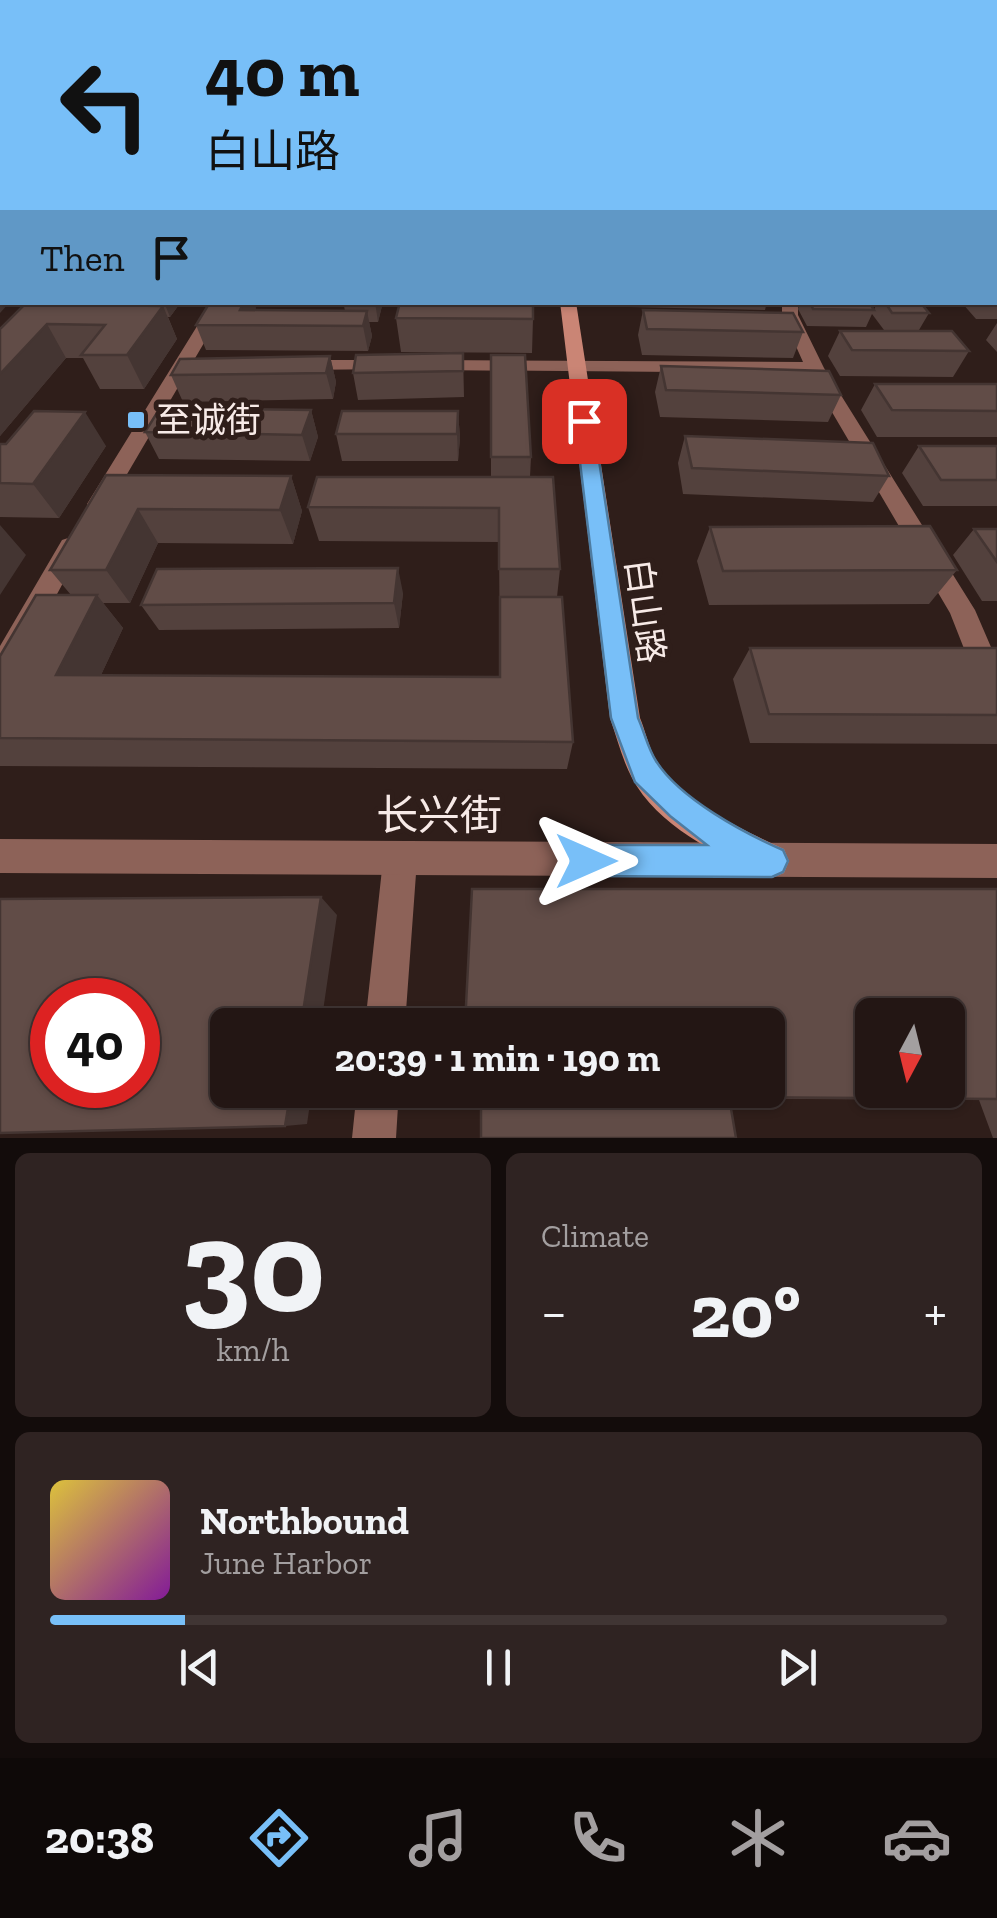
<!DOCTYPE html>
<html lang="en">
<head>
<meta charset="utf-8">
<style>
	body { margin:0; font-family:"Zilla Slab","Noto Sans SC",serif; background:#2f2322; color:#f1f3f6; height:100vh; display:flex; flex-direction:column; font-size:38px; white-space:nowrap }
	* { box-sizing:border-box; margin:0 }
	p { font-size:32px; color:#a39fa0 }
	.icon { flex:none; width:55px; height:55px; fill:none; stroke:currentColor; stroke-width:2; stroke-linecap:round; stroke-linejoin:round }
	.map { position:relative; height:1138px; overflow:hidden }
	.panel { display:flex; flex-direction:column; gap:15px; padding:15px; background:#130c0b; flex:1 }
	.panel>* { flex:none }
	.banner { position:absolute; left:0px; top:0px; width:998px; height:305px; box-shadow:0 2px 8px #0004,0 0 0 2px #403534; background:#78bff8; color:#111; overflow:hidden }
	.needle { width:65px; rotate:187deg }
	.tools { position:absolute; left:855px; top:998px; display:grid; gap:20px }
	.tools a { display:grid; place-items:center; width:110px; height:110px; border-radius:15px; background:#231614; box-shadow:0 2px 8px #0004,0 0 0 2px #403534; font-size:50px }
	.speed { position:absolute; left:30px; top:978px; display:flex; gap:20px; font-size:50px; font-weight:700; text-align:center }
	.speed>* { display:grid; place-content:center; width:130px; height:130px; border-radius:50%; background:#231614; box-shadow:0 2px 8px #0004,0 0 0 2px #403534; line-height:1 }
	.speed .limit { border:15px solid #d22; background:#fff; color:#111 }
	.pin { position:absolute; display:grid; place-items:center; width:85px; height:85px; color:#fff; margin:-42px; border-radius:20px; box-shadow:0 5px 15px #0006 }
	.me { position:absolute; width:110px; margin:-55px; rotate:90deg; stroke-linejoin:round; filter:drop-shadow(0 0 8px #0008) }
	.turn { display:flex; align-items:center; gap:35px; height:210px; padding:0 40px; font-size:45px }
	.turn .icon { width:130px; height:130px; stroke-width:2.5 }
	.turn b { display:block; font-size:70px; line-height:85px }
	.then { display:flex; align-items:center; height:95px; padding:0 40px; background:#0003; gap:20px; font-size:38px }
	.big { font-size:75px; font-weight:800; line-height:1.1 }
	.panel .card { flex:1; display:flex; flex-direction:column; justify-content:center; gap:15px; min-width:0; padding:0 35px; border-radius:15px; background:#2f2322 }
	.panel .dial { align-items:center; gap:0 }
	.dial b { font-size:130px; line-height:1 }
	.song { display:flex; align-items:center; gap:30px }
	.cover { width:120px; height:120px; border-radius:15px; background:linear-gradient(135deg,hsl(50 70% 55%),hsl(290 70% 35%)) }
	.played { height:10px; border-radius:5px; background:linear-gradient(90deg,#78bff8 15%,#403534 15%) }
	.keys { display:flex; justify-content:space-around; direction:ltr }
	.heat { display:flex; justify-content:space-between; align-items:center; font-size:55px; direction:ltr }
	.panel .tiles { flex:1; display:grid; gap:15px; grid-template-columns:1fr 1fr }
	.card:last-child { grid-column:span 2 }
	.trip { position:absolute; left:210px; top:1008px; width:575px; height:100px; border-radius:15px; background:#231614; box-shadow:0 2px 8px #0004,0 0 0 2px #403534; font-weight:800; line-height:100px; text-align:center }
	.menu { display:flex; height:160px; justify-content:space-around; align-items:center; background:#0e0908; color:#a39fa0 }
	.menu .icon { width:70px; height:70px }
	.menu .current { color:#78bff8 }
	.menu b { font-size:45px; color:#f1f3f6 }
	.map>svg:first-child { display:block }
	.lines { fill:none; stroke-linecap:round; stroke-linejoin:round }
	.minor { fill:#8d6258; fill-rule:evenodd }
	.tertiary { fill:#8d6258; fill-rule:evenodd }
	.secondary { fill:#ca8575; fill-rule:evenodd }
	.primary { fill:#f9a18c; fill-rule:evenodd }
	.wall { fill:#53413d; fill-rule:evenodd }
	.shaded-wall { fill:#443532 }
	.building { fill:#614c47; stroke:#443532; stroke-width:2.5; fill-rule:evenodd }
	.route { fill:#78bff8; stroke:#4e7ca1; stroke-width:2.5 }
	.poi-dot { fill:#78bff8; stroke:#2f1e1a; stroke-width:4 }
	.labels { text-anchor:middle; stroke-width:10; stroke-linejoin:round; paint-order:stroke }
	.poi-label { font-size:35px; fill:#f7eae7; stroke:#2f1e1a; text-anchor:start }
	.street-label { font-size:35px; fill:#f7eae7; stroke:#2f1e1a }
	.near-street-label { font-size:42px; fill:#f7eae7; stroke:#2f1e1a }
</style>
</head>
<body>
<div class="map">
<svg width="997" height="1138" viewBox="0 0 997 1138">
	<rect width="100%" height="100%" fill="#2f1e1a"/>
	<g class="lines">
		<path class="minor" d="M 2,173 L 2,182 L 0,183 L 0,174 Z
			M 782,302 L 798,302 L 798,315 L 824,368 L 975,610 L 997,661 L 997,699 L 987,695 L 974,674 L 950,613 L 809,373 L 430,370 L 421,365 L 430,360 L 803,362 L 782,315 Z
			M 385,360 L 394,365 L 391,369 L 300,370 L 291,365 L 300,360 Z
			M 400,843 L 412,848 L 417,860 L 405,1025 L 365,1025 L 383,860 L 388,848 Z
			M 357,1090 L 399,1090 L 396,1138 L 352,1138 Z"/>
		<path class="tertiary" d="M 212,302 L 228,302 L 106,510 L 90,510 L 87,504 Z
			M 71,537 L 83,546 L 10,681 L 0,684 L 0,646 L 62,540 Z
			M 0,839 L 997,844 L 997,878 L 0,873 Z"/>
		<path class="secondary" d="M 560,302 L 576,302 L 640,718 C 645,730 648,744 654,756 C 679,801 739,828 784,849 L 789,861 L 784,873 L 772,878 C 722,858 658,827 632,778 C 622,759 617,738 610,718 Z"/>
		<path class="primary" d="M 995,206 L 997,207 L 997,215 L 995,214 Z"/>
	</g>
	<path class="wall" d="M 995,142 L 997,142 L 997,172 L 995,172 Z
		M 0,181 L 2,181 L 2,271 L 0,271 Z
		M 997,287 L 997,319 L 976,319 L 962,303 L 995,302 Z
		M 119,302 L 181,302 L 170,317 L 168,317 L 177,339 L 144,389 L 100,389 L 83,358 L 66,358 L 0,436 L 0,329 L 120,305 Z
		M 210,302 L 383,302 L 378,322 L 369,322 L 372,336 L 368,351 L 206,350 L 196,325 ZM 255,305 L 344,306 L 345,311 L 256,310 Z
		M 628,302 L 767,302 L 765,310 L 629,307 Z
		M 800,302 L 869,302 L 874,310 L 877,302 L 920,302 L 929,313 L 919,330 L 884,330 L 872,314 L 866,327 L 807,326 L 798,309 Z
		M 643,310 L 803,332 L 793,358 L 642,355 L 638,335 Z
		M 396,318 L 533,319 L 532,353 L 401,352 Z
		M 997,323 L 997,352 L 986,340 Z
		M 840,331 L 969,351 L 953,377 L 840,376 L 828,356 Z
		M 463,353 L 464,397 L 358,400 L 353,373 Z
		M 491,355 L 531,457 L 530,477 L 560,569 L 557,597 L 573,742 L 567,769 L 0,766 L 0,656 L 71,595 L 50,570 L 106,475 L 291,476 L 302,511 L 293,544 L 158,543 L 130,603 L 103,603 L 123,628 L 101,675 L 500,677 L 499,542 L 319,541 L 308,507 L 491,477 Z
		M 330,356 L 336,382 L 333,399 L 183,402 L 171,375 Z
		M 661,366 L 841,395 L 828,422 L 660,417 L 655,392 Z
		M 875,384 L 997,384 L 997,437 L 877,437 L 861,410 Z
		M 311,410 L 318,437 L 310,461 L 159,459 L 145,432 Z
		M 458,411 L 460,438 L 458,461 L 342,461 L 336,434 Z
		M 685,436 L 889,476 L 873,502 L 683,494 L 678,463 Z
		M 0,444 L 106,446 L 59,518 L 0,517 Z
		M 919,446 L 997,446 L 997,506 L 923,506 L 902,473 Z
		M 710,527 L 957,570 L 929,604 L 709,605 L 697,561 Z
		M 974,529 L 997,529 L 997,601 L 982,601 L 953,555 Z
		M 403,593 L 399,628 L 159,630 L 141,605 Z
		M 750,648 L 997,648 L 997,744 L 750,743 L 733,679 Z
		M 997,889 L 997,1138 L 993,1138 L 979,1100 L 461,1097 Z"/>
	<path class="shaded-wall" d="M 0,279 L 2,284 L 2,302 L 10,302 L 0,313 Z
		M 164,302 L 181,302 L 170,317 Z
		M 244,302 L 254,302 L 258,315 L 240,310 Z
		M 375,302 L 383,302 L 378,322 Z
		M 163,306 L 177,339 L 144,389 L 127,355 Z
		M 367,311 L 372,336 L 368,351 L 363,326 Z
		M 47,324 L 66,358 L 0,436 L 0,374 Z
		M 330,356 L 336,382 L 333,399 L 326,373 Z
		M 311,410 L 318,437 L 310,461 L 302,435 Z
		M 458,411 L 460,438 L 458,461 L 457,434 Z
		M 85,412 L 106,446 L 59,518 L 33,484 Z
		M 291,476 L 302,511 L 293,544 L 280,510 Z
		M 138,509 L 158,543 L 130,603 L 106,570 Z
		M 0,525 L 26,555 L 0,595 Z
		M 398,568 L 403,593 L 399,628 L 394,603 Z
		M 97,595 L 123,628 L 87,705 L 56,675 Z
		M 321,897 L 337,915 L 321,1025 L 301,1025 Z
		M 291,1090 L 312,1090 L 307,1124 L 285,1126 Z"/>
	<path class="building" d="M 0,181 L 2,181 L 2,207 L 0,207 Z
		M 0,229 L 2,229 L 2,247 L 0,247 Z
		M 210,302 L 244,302 L 240,310 L 367,311 L 363,326 L 196,325 Z
		M 400,302 L 533,302 L 533,319 L 396,318 Z
		M 810,302 L 869,302 L 874,310 L 813,309 Z
		M 885,302 L 920,302 L 929,313 L 892,313 Z
		M 25,304 L 163,306 L 127,355 L 81,355 L 105,325 L 47,324 L 0,374 L 0,329 Z
		M 643,310 L 793,313 L 803,332 L 647,329 Z
		M 840,331 L 952,331 L 969,351 L 852,350 Z
		M 463,353 L 463,371 L 353,373 L 356,355 Z
		M 491,355 L 525,355 L 531,457 L 491,457 Z
		M 330,356 L 326,373 L 171,375 L 180,359 Z
		M 661,366 L 829,371 L 841,395 L 666,390 Z
		M 875,384 L 997,384 L 997,411 L 892,410 Z
		M 160,408 L 311,410 L 302,435 L 145,432 Z
		M 34,411 L 85,412 L 33,484 L 0,483 L 0,444 L 6,444 Z
		M 342,411 L 458,411 L 457,434 L 336,434 Z
		M 685,436 L 873,443 L 889,476 L 692,468 Z
		M 919,446 L 997,446 L 997,480 L 941,480 Z
		M 106,475 L 291,476 L 280,510 L 138,509 L 106,570 L 50,570 Z
		M 317,477 L 553,477 L 560,569 L 499,569 L 499,508 L 308,507 Z
		M 930,526 L 957,570 L 723,571 L 710,527 Z
		M 974,529 L 997,529 L 997,562 Z
		M 398,568 L 394,603 L 141,605 L 157,569 Z
		M 36,595 L 97,595 L 56,675 L 500,677 L 500,597 L 562,597 L 573,742 L 0,738 L 0,656 Z
		M 750,648 L 997,648 L 997,715 L 769,714 Z
		M 472,889 L 997,889 L 997,1099 L 729,1097 L 736,1138 L 481,1138 L 481,1097 L 461,1097 L 461,1090 L 768,1090 L 768,1025 L 465,1025 ZM 872,1015 L 948,1015 L 948,1090 L 872,1090 Z
		M 321,897 L 301,1025 L 228,1025 L 228,1090 L 291,1090 L 285,1126 L 0,1133 L 0,899 ZM 52,1000 L 138,1000 L 138,1085 L 52,1085 Z"/>
	<linearGradient id="sky" x2="0" y2="1"><stop stop-color="#1a100e"/><stop offset="0.47" stop-color="#474149"/><stop offset="1" stop-color="#474149" stop-opacity="0"/></linearGradient>
	<rect width="997" height="302" fill="url(#sky)"/>
	<path class="route" d="M 584,415 L 593,421 L 638,718 C 644,731 648,749 656,761 C 680,799 744,833 783,850 L 788,861 L 783,872 L 772,877 L 586,876 L 575,872 L 570,861 L 575,850 L 586,845 L 707,845 L 670,816 L 635,782 L 611,718 L 575,421 Z"/>
	<rect class="poi-dot" x="126" y="410" width="20" height="20" rx="5"/>
	<g class="labels">
		<g class="poi-label">
			<text x="156" y="432">至诚街</text>
		</g>
		<g class="street-label">
			<text transform="translate(645 611) rotate(82)" y="12">白山路</text>
		</g>
		<g class="near-street-label">
			<text x="439" y="830">长兴街</text>
		</g>
	</g>
</svg>
<div class="tools">
<a><svg class="needle" viewBox="-14 -14 28 28"><path d="M0-13l5 13h-10z" fill="#e53935"/><path d="M0 13l5-13h-10z" fill="#a39fa0"/></svg></a>
</div>
<div class="speed"><div class="limit">40</div></div>
<div class="pin" style="left:584px;top:421px;background:#d93025"><svg class="icon" aria-label="arrive" viewBox="0 0 24 24"><path d="M6 21V4h12l-3 4 3 4H6"/></svg></div>
<svg class="me" style="left:586px;top:861px" viewBox="-20 -20 40 40"><path d="M0-17L14 15 0 8-14 15z" fill="#78bff8" stroke="#fff" stroke-width="4"/></svg>
<div class="trip">20:39 · 1 min · 190 m</div>
<div class="banner">
<div class="turn"><svg class="icon" aria-label="left" viewBox="0 0 24 24"><path d="M17 20v-9H6M10 6l-5 5 5 5"/></svg><div><b>40 m</b>白山路</div></div>
<div class="then">Then<svg class="icon" aria-label="arrive" viewBox="0 0 24 24"><path d="M6 21V4h12l-3 4 3 4H6"/></svg></div>
</div>
</div>
<section class="panel">
<div class="tiles">
<div class="card dial"><b>30</b><p>km/h</p></div>
<div class="card"><p>Climate</p>
<div class="heat"><a>−</a><b class="big">20°</b><a>+</a></div>
</div>
<div class="card">
<div class="song"><i class="cover"></i><div><b>Northbound</b><p>June Harbor</p></div></div>
<div class="played"></div>
<div class="keys"><svg class="icon" aria-label="previous" viewBox="0 0 24 24"><path d="M18 5L8 12l10 7zM5 5v14"/></svg><svg class="icon" aria-label="pause" viewBox="0 0 24 24"><path d="M8 5v14M16 5v14"/></svg><svg class="icon" aria-label="next" viewBox="0 0 24 24"><path d="M6 5l10 7-10 7zM19 5v14"/></svg></div>
</div>
</div>
</section>
<nav class="menu">
<b>20:38</b>
<svg class="icon current" aria-label="directions" viewBox="0 0 24 24"><path d="M12 3l9 9-9 9-9-9zM9 14v-3h6M13 9l2 2-2 2"/></svg>
<svg class="icon" aria-label="music" viewBox="0 0 24 24"><path d="M9 18V5l10-2v13"/><circle cx="6" cy="18" r="3"/><circle cx="16" cy="16" r="3"/></svg>
<svg class="icon" aria-label="phone" viewBox="0 0 24 24"><path d="M5 4h4l2 5-3 2q2 4 5 5l2-3 5 2v4C11 20 4 13 5 4z"/></svg>
<svg class="icon" aria-label="climate" viewBox="0 0 24 24"><path d="M12 3v18M4 7l16 10M4 17L20 7"/></svg>
<svg class="icon" aria-label="car" viewBox="0 0 24 24"><path d="M5 17H2v-5l4-1 3-4h7l3 4 3 1v5h-3M9 17h6M6 11h13"/><circle cx="7" cy="17" r="2"/><circle cx="17" cy="17" r="2"/></svg>
</nav>
</body>
</html>
